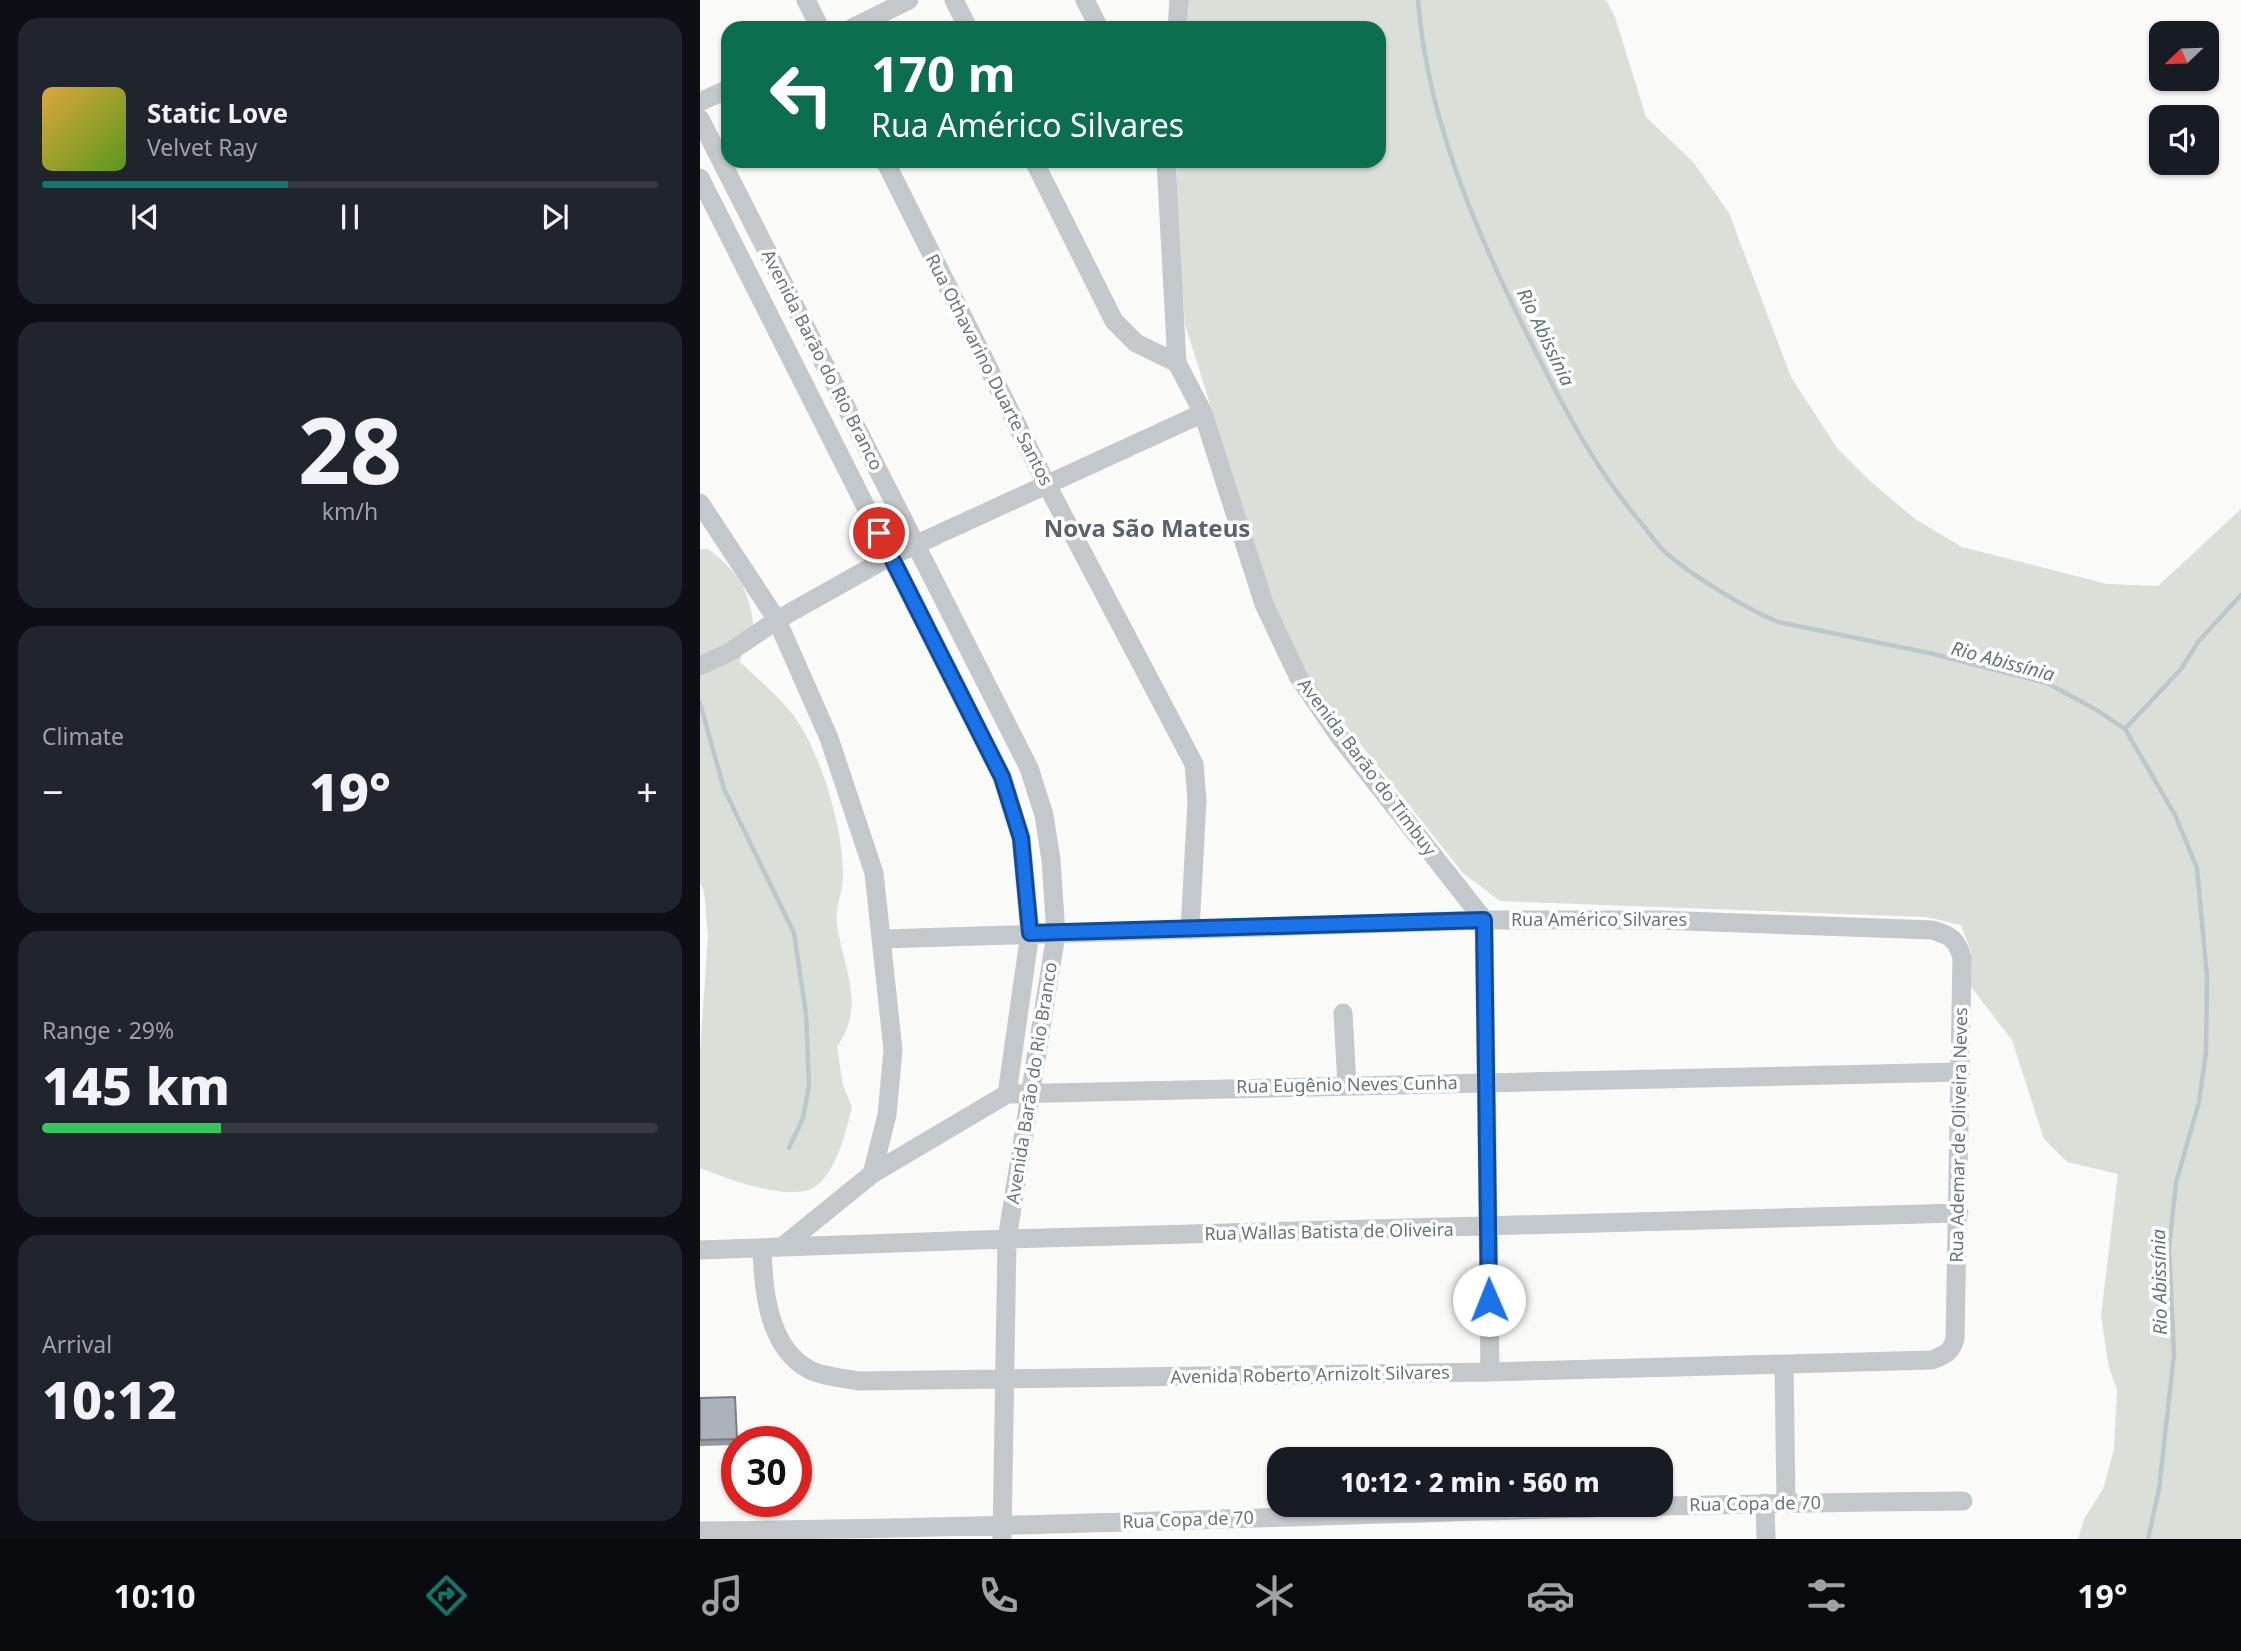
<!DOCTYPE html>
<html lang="en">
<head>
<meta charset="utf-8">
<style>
	body { margin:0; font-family:"Noto Sans",sans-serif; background:#20242c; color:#f1f3f6; height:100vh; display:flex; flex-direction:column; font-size:26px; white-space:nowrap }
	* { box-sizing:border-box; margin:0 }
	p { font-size:23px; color:#9ea1a6 }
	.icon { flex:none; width:38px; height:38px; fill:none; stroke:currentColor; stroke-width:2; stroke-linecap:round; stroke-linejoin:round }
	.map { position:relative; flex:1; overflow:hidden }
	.details { display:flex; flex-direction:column; gap:18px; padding:18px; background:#0d0f14; width:700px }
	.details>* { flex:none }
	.guide { position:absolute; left:21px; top:21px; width:665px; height:147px; border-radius:21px; box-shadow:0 2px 5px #0004; background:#0b6e4f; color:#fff; overflow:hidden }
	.needle { width:46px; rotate:247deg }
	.controls { position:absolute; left:1449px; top:21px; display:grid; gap:14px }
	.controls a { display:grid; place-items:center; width:70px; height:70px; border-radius:14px; background:#171b24; box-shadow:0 2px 5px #0004; font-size:35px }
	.speed { position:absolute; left:21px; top:1426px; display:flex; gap:14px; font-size:35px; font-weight:700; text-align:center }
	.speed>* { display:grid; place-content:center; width:91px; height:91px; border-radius:50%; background:#171b24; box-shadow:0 2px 5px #0004; line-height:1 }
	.speed .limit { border:10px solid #d22; background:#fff; color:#111 }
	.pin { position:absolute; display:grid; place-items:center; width:60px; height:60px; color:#fff; margin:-30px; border:4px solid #fff; border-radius:50%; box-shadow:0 2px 7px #0007 }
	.me { position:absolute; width:77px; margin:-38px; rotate:359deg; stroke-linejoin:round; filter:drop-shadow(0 0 5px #0008) }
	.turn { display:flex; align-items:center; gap:24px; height:147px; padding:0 35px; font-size:32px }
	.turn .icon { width:91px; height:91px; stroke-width:2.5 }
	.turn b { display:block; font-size:49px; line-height:60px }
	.big { font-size:52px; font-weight:800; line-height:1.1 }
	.details .tile { flex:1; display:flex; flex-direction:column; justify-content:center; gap:10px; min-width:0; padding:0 24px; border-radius:21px; background:#20242c }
	.details .dial { align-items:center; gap:0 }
	.dial b { font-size:91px; line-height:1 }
	.song { display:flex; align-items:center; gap:21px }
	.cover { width:84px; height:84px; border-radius:10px; background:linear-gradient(135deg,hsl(40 70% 55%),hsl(90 70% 35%)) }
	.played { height:7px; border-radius:4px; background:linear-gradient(90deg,#0f766e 40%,#363941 40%) }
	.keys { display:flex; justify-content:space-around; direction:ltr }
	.heat { display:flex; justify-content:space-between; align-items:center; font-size:38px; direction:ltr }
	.charge { height:10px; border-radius:5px; background:linear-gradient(90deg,#34c759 29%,#363941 0) }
	.trip { position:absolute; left:567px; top:1447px; width:406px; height:70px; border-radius:21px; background:#171b24; box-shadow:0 2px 5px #0004; font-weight:800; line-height:70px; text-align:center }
	.tab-bar { display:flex; height:112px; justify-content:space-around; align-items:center; background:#090b0e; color:#9ea1a6 }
	.tab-bar .icon { width:49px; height:49px }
	.tab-bar .current { color:#0f766e }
	.tab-bar b { font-size:32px; color:#f1f3f6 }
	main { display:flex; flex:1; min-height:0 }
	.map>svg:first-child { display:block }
	.green { fill:#dadfd7 }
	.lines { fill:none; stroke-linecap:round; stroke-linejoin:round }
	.stream { stroke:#bbc7cb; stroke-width:4.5 }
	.street { stroke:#c3c8cc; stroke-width:19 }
	.wall { fill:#929a9f }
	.building { fill:#aab3b9; stroke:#777d82; stroke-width:2 }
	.route-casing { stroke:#114b97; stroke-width:18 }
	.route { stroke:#1a73e8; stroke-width:12 }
	.labels { text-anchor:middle; stroke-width:7; stroke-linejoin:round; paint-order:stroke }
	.street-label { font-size:18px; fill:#657683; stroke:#fff }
	.water-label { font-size:19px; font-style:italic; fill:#60757c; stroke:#fff }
	.district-label { font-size:24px; font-weight:bold; fill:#57646e; stroke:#fff }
</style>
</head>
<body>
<main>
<section class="details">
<div class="tile">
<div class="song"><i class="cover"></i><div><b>Static Love</b><p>Velvet Ray</p></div></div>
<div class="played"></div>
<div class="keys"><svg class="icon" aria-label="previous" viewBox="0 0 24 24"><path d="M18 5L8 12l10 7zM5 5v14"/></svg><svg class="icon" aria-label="pause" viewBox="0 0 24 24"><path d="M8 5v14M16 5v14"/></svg><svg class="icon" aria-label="next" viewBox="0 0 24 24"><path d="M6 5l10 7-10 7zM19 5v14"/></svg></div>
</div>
<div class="tile dial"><b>28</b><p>km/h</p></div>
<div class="tile"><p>Climate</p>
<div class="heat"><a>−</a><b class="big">19°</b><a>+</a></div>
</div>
<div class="tile"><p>Range · 29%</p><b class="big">145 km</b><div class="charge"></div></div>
<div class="tile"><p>Arrival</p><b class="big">10:12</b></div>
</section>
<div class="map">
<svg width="1541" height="1539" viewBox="0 0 1541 1539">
	<rect width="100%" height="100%" fill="#fafaf8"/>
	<path class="green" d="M 484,0 L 906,0 L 915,17 L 946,117 L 994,163 L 1029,213 L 1091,377 L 1137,448 L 1170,481 L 1215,519 L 1262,547 L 1407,584 L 1458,586 L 1541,509 L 1541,1539 L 1378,1539 L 1384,1519 L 1403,1489 L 1414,1450 L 1417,1389 L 1409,1368 L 1401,1316 L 1418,1174 L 1367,1162 L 1344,1139 L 1312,1040 L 1271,987 L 1271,952 L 1261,925 L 1226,917 L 800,901 L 763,873 L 619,692 L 588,640 L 570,597 L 485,324 L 475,204 L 477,161 L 679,161 L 679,28 L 483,28 Z
		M 0,549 L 8,549 C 35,569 50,589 53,624 L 45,638 L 40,662 C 57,678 75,693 90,711 C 120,747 144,830 143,877 C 143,893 134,909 137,925 C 144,970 166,1005 137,1047 L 143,1085 L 152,1107 C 146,1131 137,1171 116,1186 C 92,1204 26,1178 0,1168 L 0,1051 L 8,936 L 4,891 L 0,883 Z"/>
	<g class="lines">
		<path class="stream" d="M 718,0 C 728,132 789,261 849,378 C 877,432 902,477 942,524 C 950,534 957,545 966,553 C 994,577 1045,608 1078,622 L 1229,653 L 1347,683 L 1395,709 L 1425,729 L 1475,815 L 1497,868 L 1507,977 L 1506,1052 L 1499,1102 L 1476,1183 L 1469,1248 L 1474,1354 L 1459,1489 L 1448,1539
			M 0,703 L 24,789 L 94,933 L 106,1014 L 109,1086 L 103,1118 L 89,1148
			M 1425,729 L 1481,669 L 1498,642 L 1541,595"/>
		<path class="street" d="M 106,0 L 120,28
			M 254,0 L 268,28
			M 385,0 L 399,28
			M 152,28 L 209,0
			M 477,28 L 479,0
			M 0,102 L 28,89
			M 0,119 L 329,768 L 344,815 L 351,860 L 356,934 L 307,1239 L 302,1539
			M 185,161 L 347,485 L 494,764 L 497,801 L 490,930
			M 334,161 L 414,321 L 436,343 L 477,363
			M 466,161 L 477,363 L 503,413 L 564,604 L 598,676 L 639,736 L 784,920 L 790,1372
			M 0,178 L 302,777 L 321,838 L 330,933 L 307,1094
			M 0,503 L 77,620 L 129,738 L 174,873 L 193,1050 L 187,1115 L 172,1174
			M 0,666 L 30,652 L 77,620 L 191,556 L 503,413
			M 643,1013 L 647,1085
			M 82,1247 L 172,1174 L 307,1094 L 1260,1072
			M 62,1248 C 63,1289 68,1349 110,1370 C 124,1377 144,1378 158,1381 L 790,1372 L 1232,1360 C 1245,1355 1251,1353 1255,1339 L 1262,958 C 1257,939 1250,935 1232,930 L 958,920 L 784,920 L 183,939
			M 0,1250 L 307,1239 L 1259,1213
			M 1084,1364 L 1086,1502
			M 1065,1503 L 1066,1539
			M 0,1531 C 421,1527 842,1504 1263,1501"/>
	</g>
	<path class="wall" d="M 35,1397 L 37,1445 L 0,1446 L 0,1398 Z"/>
	<path class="building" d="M 35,1397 L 37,1439 L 0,1440 L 0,1398 Z"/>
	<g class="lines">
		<g class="route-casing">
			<path id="route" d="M 179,533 L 302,777 L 321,838 L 330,933 L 784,920 L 789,1300"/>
		</g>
		<use href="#route" class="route"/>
	</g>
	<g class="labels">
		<g class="street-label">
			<text transform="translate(122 360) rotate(63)" y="6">Avenida Barão do Rio Branco</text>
			<text transform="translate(289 370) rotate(63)" y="6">Rua Othavarino Duarte Santos</text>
			<text transform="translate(667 767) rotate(53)" y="6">Avenida Barão do Timbuy</text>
			<text x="899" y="926">Rua Américo Silvares</text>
			<text transform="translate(332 1083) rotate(-81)" y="6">Avenida Barão do Rio Branco</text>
			<text transform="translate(647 1085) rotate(-1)" y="6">Rua Eugênio Neves Cunha</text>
			<text transform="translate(1259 1135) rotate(-89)" y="6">Rua Ademar de Oliveira Neves</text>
			<text transform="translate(629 1232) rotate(-1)" y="6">Rua Wallas Batista de Oliveira</text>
			<text transform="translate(610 1375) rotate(-1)" y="6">Avenida Roberto Arnizolt Silvares</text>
			<text transform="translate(1055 1504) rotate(-1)" y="6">Rua Copa de 70</text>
			<text transform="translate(488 1520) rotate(-2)" y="6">Rua Copa de 70</text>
		</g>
		<g class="water-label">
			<text transform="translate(846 337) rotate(64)" y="7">Rio Abissínia</text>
			<text transform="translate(1303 661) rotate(15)" y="7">Rio Abissínia</text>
			<text transform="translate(1459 1282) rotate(-91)" y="7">Rio Abissínia</text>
		</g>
		<g class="district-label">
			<text x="447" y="537">Nova São Mateus</text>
		</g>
	</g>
</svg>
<div class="controls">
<a><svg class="needle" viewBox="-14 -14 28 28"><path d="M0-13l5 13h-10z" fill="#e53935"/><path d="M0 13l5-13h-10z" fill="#9ea1a6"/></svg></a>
<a><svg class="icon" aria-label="sound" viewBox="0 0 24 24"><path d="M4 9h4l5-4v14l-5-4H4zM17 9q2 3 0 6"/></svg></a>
</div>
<div class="speed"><div class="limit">30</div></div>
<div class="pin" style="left:179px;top:533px;background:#d93025"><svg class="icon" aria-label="arrive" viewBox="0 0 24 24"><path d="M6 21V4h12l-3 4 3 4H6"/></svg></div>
<svg class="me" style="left:789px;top:1300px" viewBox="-20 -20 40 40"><circle r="19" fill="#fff"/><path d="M0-13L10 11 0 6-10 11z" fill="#1a73e8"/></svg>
<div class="trip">10:12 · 2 min · 560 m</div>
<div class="guide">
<div class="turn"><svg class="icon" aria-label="left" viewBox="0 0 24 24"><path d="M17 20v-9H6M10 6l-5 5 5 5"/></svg><div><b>170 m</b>Rua Américo Silvares</div></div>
</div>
</div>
</main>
<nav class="tab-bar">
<b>10:10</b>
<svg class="icon current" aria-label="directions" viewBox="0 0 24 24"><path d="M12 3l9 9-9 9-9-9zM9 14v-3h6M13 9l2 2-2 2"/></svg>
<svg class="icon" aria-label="music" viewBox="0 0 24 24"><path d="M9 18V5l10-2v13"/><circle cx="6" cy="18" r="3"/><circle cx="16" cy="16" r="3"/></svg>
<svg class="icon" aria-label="phone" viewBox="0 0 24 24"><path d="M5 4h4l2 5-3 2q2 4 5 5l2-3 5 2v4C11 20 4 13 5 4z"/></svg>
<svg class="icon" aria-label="climate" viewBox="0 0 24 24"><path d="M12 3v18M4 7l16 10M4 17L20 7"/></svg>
<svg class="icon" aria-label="car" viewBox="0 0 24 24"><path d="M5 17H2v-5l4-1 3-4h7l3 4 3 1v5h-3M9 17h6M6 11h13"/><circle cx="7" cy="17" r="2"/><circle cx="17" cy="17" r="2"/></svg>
<svg class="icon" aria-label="filters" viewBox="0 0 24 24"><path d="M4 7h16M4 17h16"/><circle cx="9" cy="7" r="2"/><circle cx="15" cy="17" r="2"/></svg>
<b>19°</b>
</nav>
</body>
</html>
